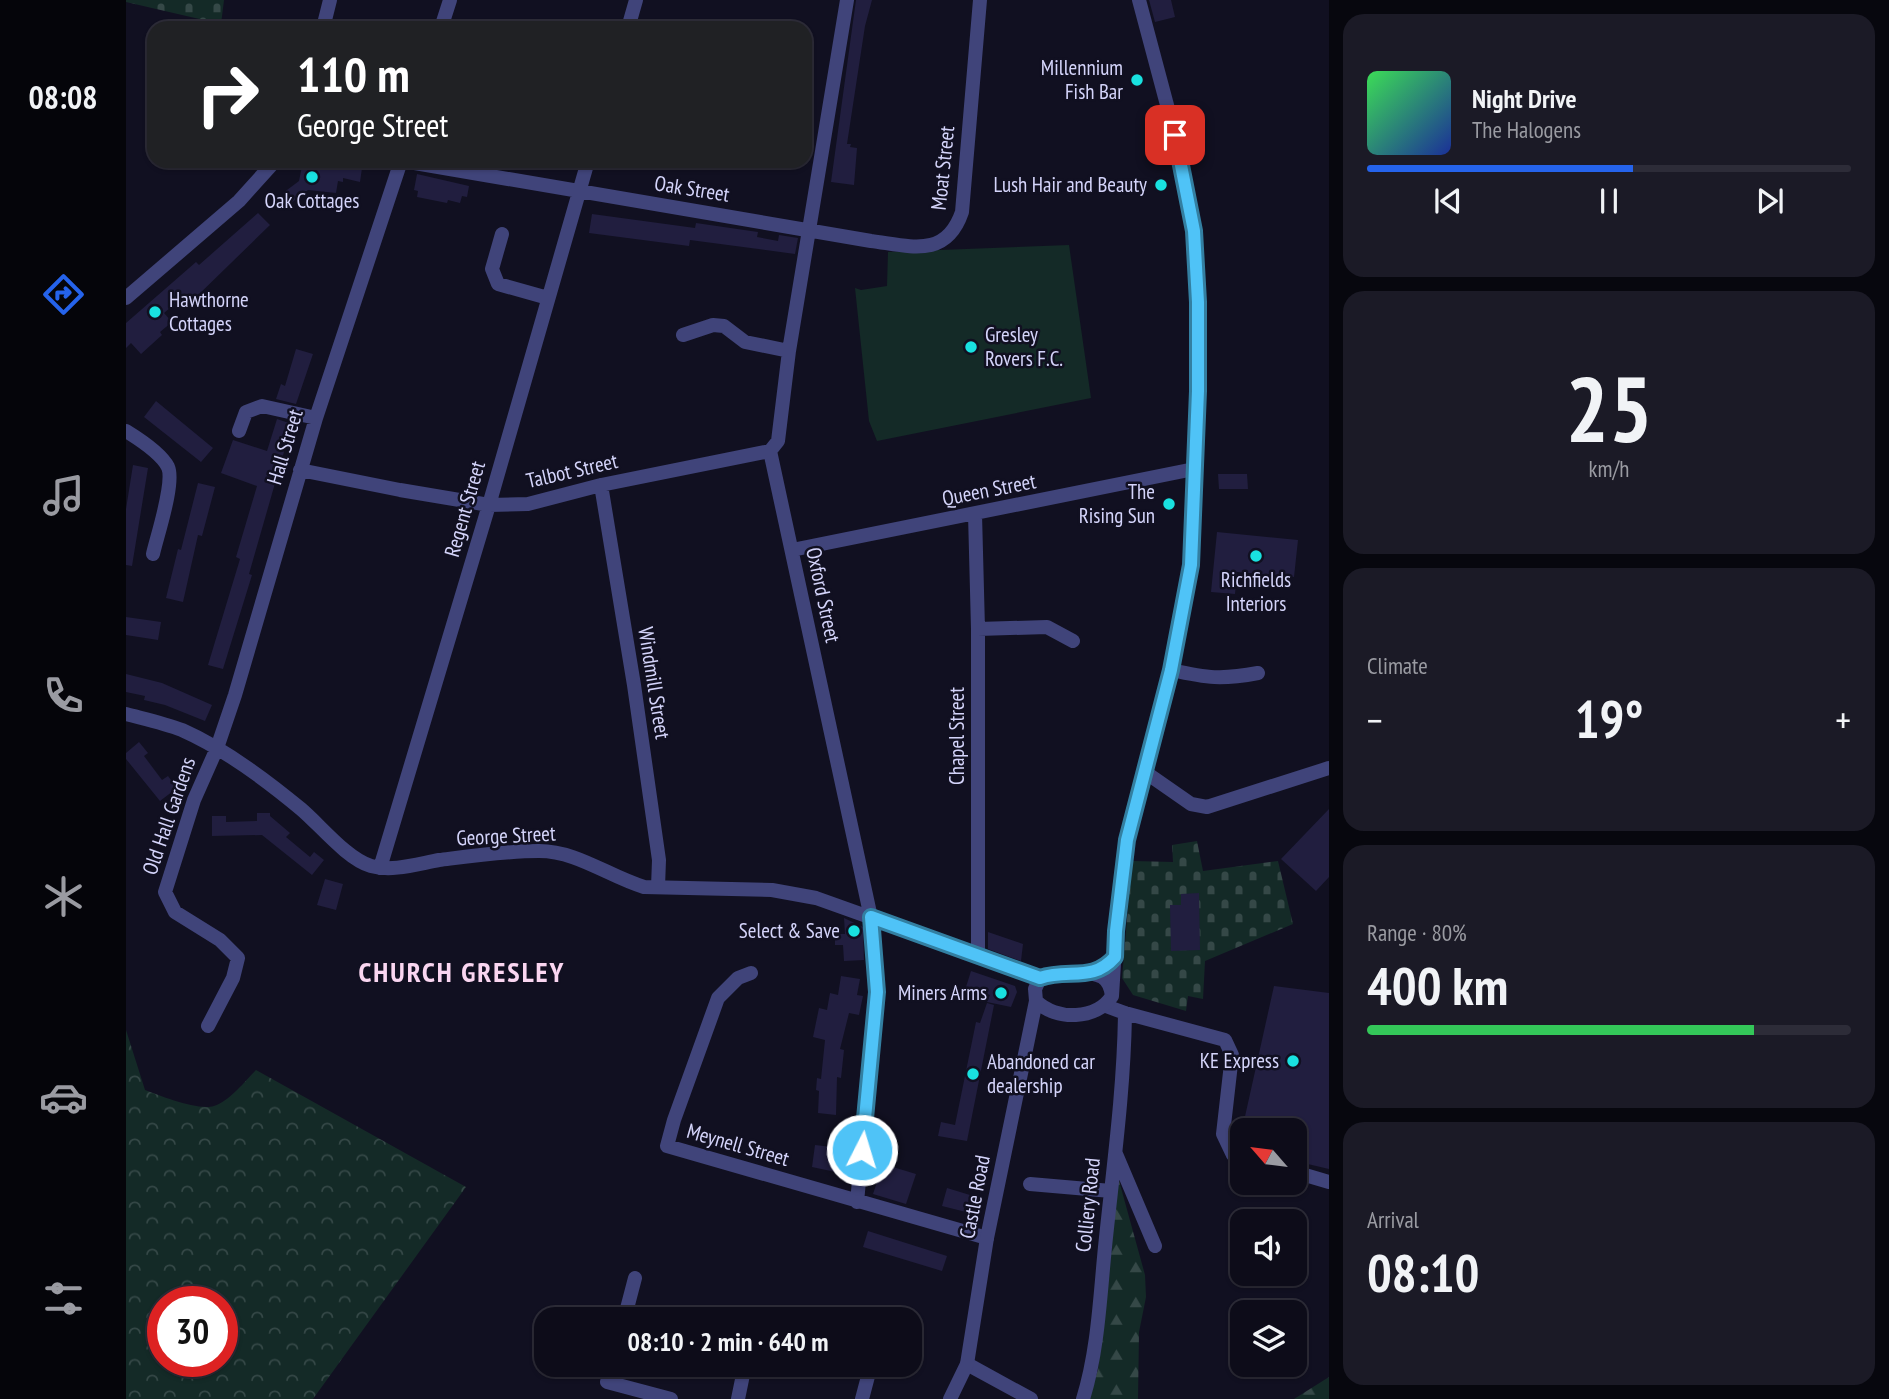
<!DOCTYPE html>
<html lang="en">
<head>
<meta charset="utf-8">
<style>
	body { margin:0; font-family:"PT Sans Narrow",sans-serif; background:#1b1a26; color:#f1f3f6; height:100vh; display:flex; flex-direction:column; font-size:26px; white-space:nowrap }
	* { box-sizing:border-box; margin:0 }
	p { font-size:23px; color:#9a9ba2 }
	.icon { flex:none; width:38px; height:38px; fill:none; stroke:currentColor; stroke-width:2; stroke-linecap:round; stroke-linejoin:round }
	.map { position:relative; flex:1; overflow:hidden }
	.side { display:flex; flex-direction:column; gap:14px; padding:14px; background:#07070e; width:560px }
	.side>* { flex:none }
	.guide { position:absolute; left:21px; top:21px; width:665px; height:147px; border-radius:21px; box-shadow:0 2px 5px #0004,0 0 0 2px #2d2c38; background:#202124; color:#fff; overflow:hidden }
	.needle { width:46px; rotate:298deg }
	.tools { position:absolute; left:1104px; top:1118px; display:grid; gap:14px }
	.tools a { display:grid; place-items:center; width:77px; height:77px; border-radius:14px; background:#0d0c19; box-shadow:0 2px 5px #0004,0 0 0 2px #2d2c38; font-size:35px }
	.speed { position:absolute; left:21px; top:1286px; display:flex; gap:14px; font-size:35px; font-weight:700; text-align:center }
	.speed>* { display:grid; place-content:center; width:91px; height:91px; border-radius:50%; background:#0d0c19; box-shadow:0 2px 5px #0004,0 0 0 2px #2d2c38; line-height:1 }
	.speed .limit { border:10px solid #d22; background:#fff; color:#111 }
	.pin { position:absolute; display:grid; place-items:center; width:60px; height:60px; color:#fff; margin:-30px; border-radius:14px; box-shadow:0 4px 10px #0006 }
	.me { position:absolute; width:77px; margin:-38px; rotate:5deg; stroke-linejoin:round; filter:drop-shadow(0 0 5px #0008) }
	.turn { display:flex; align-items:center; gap:24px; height:147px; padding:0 35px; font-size:32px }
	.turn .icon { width:91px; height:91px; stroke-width:2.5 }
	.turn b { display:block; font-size:49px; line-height:60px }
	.big { font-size:52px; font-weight:600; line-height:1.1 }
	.side .widget { flex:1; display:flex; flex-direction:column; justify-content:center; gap:10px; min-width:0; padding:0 24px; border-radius:21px; background:#1b1a26 }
	.side .dial { align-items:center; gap:0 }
	.dial b { font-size:91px; line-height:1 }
	.song { display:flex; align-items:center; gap:21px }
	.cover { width:84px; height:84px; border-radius:10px; background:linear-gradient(135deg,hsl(130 70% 55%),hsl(230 70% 35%)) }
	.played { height:7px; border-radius:4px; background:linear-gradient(90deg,#2563eb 55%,#2d2c38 55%) }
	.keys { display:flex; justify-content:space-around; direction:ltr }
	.heat { display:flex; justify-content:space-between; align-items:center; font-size:38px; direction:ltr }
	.charge { height:10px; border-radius:5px; background:linear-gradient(90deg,#34c759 80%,#2d2c38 0) }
	.trip { position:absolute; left:408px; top:1307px; width:388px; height:70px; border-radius:21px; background:#0d0c19; box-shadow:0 2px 5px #0004,0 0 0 2px #2d2c38; font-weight:600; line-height:70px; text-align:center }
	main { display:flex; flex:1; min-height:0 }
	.tab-bar { display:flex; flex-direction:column; width:126px; justify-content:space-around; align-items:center; background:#05050a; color:#9a9ba2 }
	.tab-bar .icon { width:49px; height:49px }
	.tab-bar .active { color:#2563eb }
	.tab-bar b { font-size:32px; color:#f1f3f6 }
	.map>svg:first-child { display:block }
	.forest { fill:url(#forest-firs) }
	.cemetery { fill:url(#cemetery-stones) }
	.park { fill:url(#park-crowns); fill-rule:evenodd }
	.pitch { fill:#142a27 }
	.building { fill:#211e3f }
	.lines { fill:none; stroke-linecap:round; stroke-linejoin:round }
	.minor { stroke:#40447a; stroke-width:14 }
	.tertiary { stroke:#40447a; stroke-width:14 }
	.route-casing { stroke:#337fa1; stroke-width:18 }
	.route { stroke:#4fc3f7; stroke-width:12 }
	.poi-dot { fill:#19e1e0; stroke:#111021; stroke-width:2.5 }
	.labels { text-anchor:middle; stroke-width:5; stroke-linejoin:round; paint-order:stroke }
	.poi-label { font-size:21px; fill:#d4d4fa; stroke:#111021; text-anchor:end }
	.street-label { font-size:21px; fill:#d4d4fa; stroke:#111021 }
	.district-label { font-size:28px; font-weight:bold; letter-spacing:2px; fill:#fad6f1; stroke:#111021 }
</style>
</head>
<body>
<main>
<nav class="tab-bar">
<b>08:08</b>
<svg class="icon active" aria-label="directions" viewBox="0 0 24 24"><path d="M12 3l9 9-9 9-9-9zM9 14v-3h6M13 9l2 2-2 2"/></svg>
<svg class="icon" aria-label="music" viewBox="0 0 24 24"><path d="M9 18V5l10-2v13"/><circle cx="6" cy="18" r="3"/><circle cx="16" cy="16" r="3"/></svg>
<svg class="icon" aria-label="phone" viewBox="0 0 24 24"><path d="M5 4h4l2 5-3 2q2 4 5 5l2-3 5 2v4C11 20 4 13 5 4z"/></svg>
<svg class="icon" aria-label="climate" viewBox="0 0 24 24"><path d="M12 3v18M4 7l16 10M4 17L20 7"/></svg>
<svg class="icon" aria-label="car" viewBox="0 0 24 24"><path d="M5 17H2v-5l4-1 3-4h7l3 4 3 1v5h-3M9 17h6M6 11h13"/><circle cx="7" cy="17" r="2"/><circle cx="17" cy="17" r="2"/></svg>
<svg class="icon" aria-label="filters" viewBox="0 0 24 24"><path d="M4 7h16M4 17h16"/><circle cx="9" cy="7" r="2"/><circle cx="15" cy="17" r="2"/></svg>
</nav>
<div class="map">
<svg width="1203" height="1399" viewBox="0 0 1203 1399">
	<defs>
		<pattern id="forest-firs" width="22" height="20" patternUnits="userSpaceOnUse" patternTransform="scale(1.75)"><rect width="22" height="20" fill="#142a27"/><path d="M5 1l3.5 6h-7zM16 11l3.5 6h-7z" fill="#354847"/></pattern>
		<pattern id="cemetery-stones" width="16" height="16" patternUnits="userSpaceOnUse" patternTransform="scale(1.75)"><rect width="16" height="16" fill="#142a27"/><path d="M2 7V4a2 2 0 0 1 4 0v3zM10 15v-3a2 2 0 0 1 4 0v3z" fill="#354847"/></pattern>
		<pattern id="park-crowns" width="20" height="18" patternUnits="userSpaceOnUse" patternTransform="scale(1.75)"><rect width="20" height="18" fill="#142a27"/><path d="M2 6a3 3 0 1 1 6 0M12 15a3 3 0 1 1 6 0" fill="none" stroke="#354847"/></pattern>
	</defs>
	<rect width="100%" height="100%" fill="#111021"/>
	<path class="forest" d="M 992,1177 L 1019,1275 L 1020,1297 L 1013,1332 L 1012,1399 L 962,1399 L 972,1370 Z
		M 1203,1377 L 1203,1399 L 1168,1399 Z"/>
	<path class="cemetery" d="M 0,0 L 98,0 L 95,24 L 0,2 Z
		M 1071,841 L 1077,871 L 1152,861 L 1167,924 L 1079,961 L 1077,999 L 1062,996 L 1060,1011 L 1007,995 L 996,978 L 1006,861 L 1047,862 L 1046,845 Z"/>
	<path class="park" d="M 0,1030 L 19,1090 C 35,1096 72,1111 88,1106 C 104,1101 119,1081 130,1070 L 340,1187 L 187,1399 L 0,1399 ZM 37,1302 L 96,1302 L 96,1362 L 37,1362 Z"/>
	<path class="pitch" d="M 943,245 L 965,398 L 751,441 L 743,421 L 729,288 L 735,290 L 761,286 L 762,252 Z"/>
	<path class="building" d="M 730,0 L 746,0 L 739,26 L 721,144 L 725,144 L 724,147 L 731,148 L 728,185 L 705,182 Z
		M 1023,0 L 1045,0 L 1049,17 L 1029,22 Z
		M 177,161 L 205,161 L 236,168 L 234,182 L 217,178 L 217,182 L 212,181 L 210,193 L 182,190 L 165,203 L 157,193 L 173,181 Z
		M 291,174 L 343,186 L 341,197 L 336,196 L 334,203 L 322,200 L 321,203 L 291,197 L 292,191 L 288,190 Z
		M 132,213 L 144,225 L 65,302 L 59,295 L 38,313 L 46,322 L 34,332 L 36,335 L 15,354 L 5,343 L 0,348 L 0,323 L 70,262 L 73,265 Z
		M 466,214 L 569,228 L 570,223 L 632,232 L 631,237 L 652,241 L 653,235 L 672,238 L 669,254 L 564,240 L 563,246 L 463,233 Z
		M 170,349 L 187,354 L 170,404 L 150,399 L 155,384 L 159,386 Z
		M 30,401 L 87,448 L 75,462 L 18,417 Z
		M 151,419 L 166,424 L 123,574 L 126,575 L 97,669 L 82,665 L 114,559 L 110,557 L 131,486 L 95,473 L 107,440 L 141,451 Z
		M 7,465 L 22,468 L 6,566 L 0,565 L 0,509 Z
		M 1092,474 L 1121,474 L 1122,489 L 1093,489 Z
		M 72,483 L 89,487 L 76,536 L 72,535 L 57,602 L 40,598 L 52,549 L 55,550 Z
		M 1091,532 L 1172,540 L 1168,577 L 1111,572 L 1109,594 L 1085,592 Z
		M 0,617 L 35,622 L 32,640 L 0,635 Z
		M 0,674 L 36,683 L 86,705 L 79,721 L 39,705 L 18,700 L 19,696 L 0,692 Z
		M 13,742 L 22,753 L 18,756 L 36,780 L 42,776 L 51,788 L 34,801 L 0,759 L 0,753 Z
		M 1203,809 L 1203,877 L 1190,891 L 1155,859 Z
		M 131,813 L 144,813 L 144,816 L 164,833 L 160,837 L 184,857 L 188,852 L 198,860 L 186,875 L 136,835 L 86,836 L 86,816 L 100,816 L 100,822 L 131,821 Z
		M 199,879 L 217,884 L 210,910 L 191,905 Z
		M 1073,893 L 1074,950 L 1045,951 L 1044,905 L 1055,905 L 1055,894 Z
		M 718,918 L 737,927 L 738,960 L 718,961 L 717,945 L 709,945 L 709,934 L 719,934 Z
		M 862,932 L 897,944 L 895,961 L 862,949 Z
		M 845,971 L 889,986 L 891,992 L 885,1007 L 861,1002 L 864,995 L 840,987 Z
		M 715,976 L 734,979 L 731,995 L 737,996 L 733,1015 L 723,1013 L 714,1049 L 718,1050 L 715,1078 L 711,1077 L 710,1115 L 692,1113 L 693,1091 L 690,1090 L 691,1078 L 695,1079 L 699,1040 L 687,1037 L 693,1008 L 701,1010 L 704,993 L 712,995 Z
		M 1148,986 L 1203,993 L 1203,1169 L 1169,1161 L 1169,1130 L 1116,1130 Z
		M 861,1003 L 868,1005 L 841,1141 L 812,1136 L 815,1122 L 829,1125 L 850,1022 L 854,1023 Z
		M 689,1145 L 715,1148 L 714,1154 L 717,1154 L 714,1173 L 686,1167 Z
		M 747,1161 L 790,1174 L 780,1204 L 747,1194 L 752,1179 L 743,1177 Z
		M 821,1188 L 844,1195 L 840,1212 L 816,1206 Z
		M 742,1231 L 821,1256 L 816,1271 L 737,1247 Z"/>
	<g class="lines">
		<path class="minor" d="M 721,0 L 663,351 L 652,441 L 644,451 L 747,927 L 751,992 L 731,1202
			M 315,28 L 324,0
			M 502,28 L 510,0
			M 277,161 L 745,241 C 784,246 820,259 836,212 L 854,0
			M 376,234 L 366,269 L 372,284 L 422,298
			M 557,335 L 587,325 L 598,326 L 619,342 L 663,351
			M 0,431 C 13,439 35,453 42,467 C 49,483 31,536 27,554
			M 113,431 L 120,412 L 136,406 L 190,418
			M 174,470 L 274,490 L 363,505 L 402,504 L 475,485 L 644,451
			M 475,485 L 508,685 L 533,860 L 532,887
			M 849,514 L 852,629 L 852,957
			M 666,550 L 1068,469
			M 852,629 L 921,627 L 947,641
			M 1045,670 C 1082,678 1095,680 1132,673
			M 0,714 C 19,719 38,723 56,730 C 99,749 139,779 175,809 C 194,825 221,859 245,866 C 266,872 291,864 313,860 C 345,856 380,851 413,851 C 451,851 482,876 518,887 L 646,890 L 690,898 L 914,978
			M 1019,772 L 1065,804 L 1081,807 L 1203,768
			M 254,868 L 363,505 L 462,161
			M 625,973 L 612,978 L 592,998 L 548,1120 L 541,1146 L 861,1238
			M 980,1006 L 999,1013 L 1099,1040 L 1106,1055 L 1097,1134 L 1107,1155 L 1116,1158
			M 82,1026 L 107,978 L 112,958 L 94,940 L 49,912 L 39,892 L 68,800 L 91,748 L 109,695 L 190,418 L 275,161
			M 990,1154 L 1029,1246
			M 1169,1172 L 1203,1182
			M 904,1184 L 985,1191
			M 498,1320 L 509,1278
			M 629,1320 L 630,1312
			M 841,1364 L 905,1399
			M 486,1365 L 481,1382 L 545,1399
			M 612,1399 L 619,1365
			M 736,1399 L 745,1365
			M 957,1399 C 972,1351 974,1297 979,1247 C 987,1169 998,1091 999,1013"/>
		<path class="tertiary" d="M 197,28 L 204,0
			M 0,298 L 113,201 L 149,161
			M 986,996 L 990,931 L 1001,840 L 1045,670 L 1065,565 L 1072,391 L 1072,302 L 1068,231 L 1049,135 L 1013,0
			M 824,1399 L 841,1364 L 861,1238 L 910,1001 L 909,989 L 914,978 C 928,974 962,969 976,977 C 983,981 985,989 986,996 C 971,1020 930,1021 910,1001"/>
	</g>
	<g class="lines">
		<g class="route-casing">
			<path id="route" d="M 736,1150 L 751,992 L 745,917 L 914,978 C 943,968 966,983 989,957 L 990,931 L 1001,840 L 1045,670 L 1065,565 L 1072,391 L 1072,302 L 1068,231 L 1049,135"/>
		</g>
		<use href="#route" class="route"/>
	</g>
	<g class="poi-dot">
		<circle cx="1011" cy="80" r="7"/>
		<circle cx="186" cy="177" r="7"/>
		<circle cx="1035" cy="185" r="7"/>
		<circle cx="29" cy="312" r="7"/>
		<circle cx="845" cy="347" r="7"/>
		<circle cx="1043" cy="504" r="7"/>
		<circle cx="1130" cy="556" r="7"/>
		<circle cx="728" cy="931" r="7"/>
		<circle cx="875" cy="993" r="7"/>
		<circle cx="1167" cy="1061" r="7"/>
		<circle cx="847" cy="1074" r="7"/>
	</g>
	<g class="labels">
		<g class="poi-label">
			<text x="997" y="75">Millennium<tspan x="997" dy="24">Fish Bar</tspan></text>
			<text x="1021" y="192">Lush Hair and Beauty</text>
			<text x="186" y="208" text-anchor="middle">Oak Cottages</text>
			<text x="43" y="307" text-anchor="start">Hawthorne<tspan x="43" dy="24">Cottages</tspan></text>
			<text x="859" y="342" text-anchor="start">Gresley<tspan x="859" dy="24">Rovers F.C.</tspan></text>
			<text x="1029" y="499">The<tspan x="1029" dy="24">Rising Sun</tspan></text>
			<text x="1130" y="587" text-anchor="middle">Richfields<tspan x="1130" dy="24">Interiors</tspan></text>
			<text x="714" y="938">Select &amp; Save</text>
			<text x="861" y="1000">Miners Arms</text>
			<text x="1153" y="1068">KE Express</text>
			<text x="861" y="1069" text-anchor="start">Abandoned car<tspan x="861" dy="24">dealership</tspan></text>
		</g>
		<g class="street-label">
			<text transform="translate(817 168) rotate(-84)" y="7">Moat Street</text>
			<text transform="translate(566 189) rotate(9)" y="7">Oak Street</text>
			<text transform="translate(159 447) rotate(-73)" y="7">Hall Street</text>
			<text transform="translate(446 471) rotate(-13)" y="7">Talbot Street</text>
			<text transform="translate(863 490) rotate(-11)" y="7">Queen Street</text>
			<text transform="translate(339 509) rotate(-74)" y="7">Regent Street</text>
			<text transform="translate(697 595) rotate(78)" y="7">Oxford Street</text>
			<text transform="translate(528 683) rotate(81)" y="7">Windmill Street</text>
			<text transform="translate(831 736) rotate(-90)" y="7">Chapel Street</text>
			<text transform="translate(43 816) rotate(-71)" y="7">Old Hall Gardens</text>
			<text transform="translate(380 836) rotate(-3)" y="7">George Street</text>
			<text transform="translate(612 1145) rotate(16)" y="7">Meynell Street</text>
			<text transform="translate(849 1197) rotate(-79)" y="7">Castle Road</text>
			<text transform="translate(962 1205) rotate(-84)" y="7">Colliery Road</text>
		</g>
		<g class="district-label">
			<text x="336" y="982">CHURCH GRESLEY</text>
		</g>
	</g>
</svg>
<div class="tools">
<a><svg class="needle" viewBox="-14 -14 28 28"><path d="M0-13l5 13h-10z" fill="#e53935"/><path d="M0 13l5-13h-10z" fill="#9a9ba2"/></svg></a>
<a><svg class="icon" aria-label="sound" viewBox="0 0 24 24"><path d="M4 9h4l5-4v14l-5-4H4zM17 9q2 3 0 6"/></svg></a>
<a><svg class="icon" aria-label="layers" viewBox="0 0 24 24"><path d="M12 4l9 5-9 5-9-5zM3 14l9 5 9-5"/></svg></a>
</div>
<div class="speed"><div class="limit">30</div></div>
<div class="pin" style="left:1049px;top:135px;background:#d93025"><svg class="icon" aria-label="arrive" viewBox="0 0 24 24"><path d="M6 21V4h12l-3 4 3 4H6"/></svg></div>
<svg class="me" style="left:736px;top:1150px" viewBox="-20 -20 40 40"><circle r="17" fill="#4fc3f7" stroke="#fff" stroke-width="3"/><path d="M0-11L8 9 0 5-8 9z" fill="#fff"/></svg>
<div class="trip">08:10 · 2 min · 640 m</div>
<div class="guide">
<div class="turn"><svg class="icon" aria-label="right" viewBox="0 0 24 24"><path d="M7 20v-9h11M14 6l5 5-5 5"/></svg><div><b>110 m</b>George Street</div></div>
</div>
</div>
<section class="side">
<div class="widget">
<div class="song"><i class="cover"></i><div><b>Night Drive</b><p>The Halogens</p></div></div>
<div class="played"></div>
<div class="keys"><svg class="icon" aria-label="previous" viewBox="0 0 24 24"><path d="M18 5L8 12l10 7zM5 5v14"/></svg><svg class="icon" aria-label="pause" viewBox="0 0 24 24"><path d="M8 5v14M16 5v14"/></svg><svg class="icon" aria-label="next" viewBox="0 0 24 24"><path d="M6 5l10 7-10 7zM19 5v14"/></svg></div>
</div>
<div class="widget dial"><b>25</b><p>km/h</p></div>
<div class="widget"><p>Climate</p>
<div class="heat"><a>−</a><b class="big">19°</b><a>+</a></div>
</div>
<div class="widget"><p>Range · 80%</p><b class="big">400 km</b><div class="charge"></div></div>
<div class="widget"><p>Arrival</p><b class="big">08:10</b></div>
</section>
</main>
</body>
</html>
